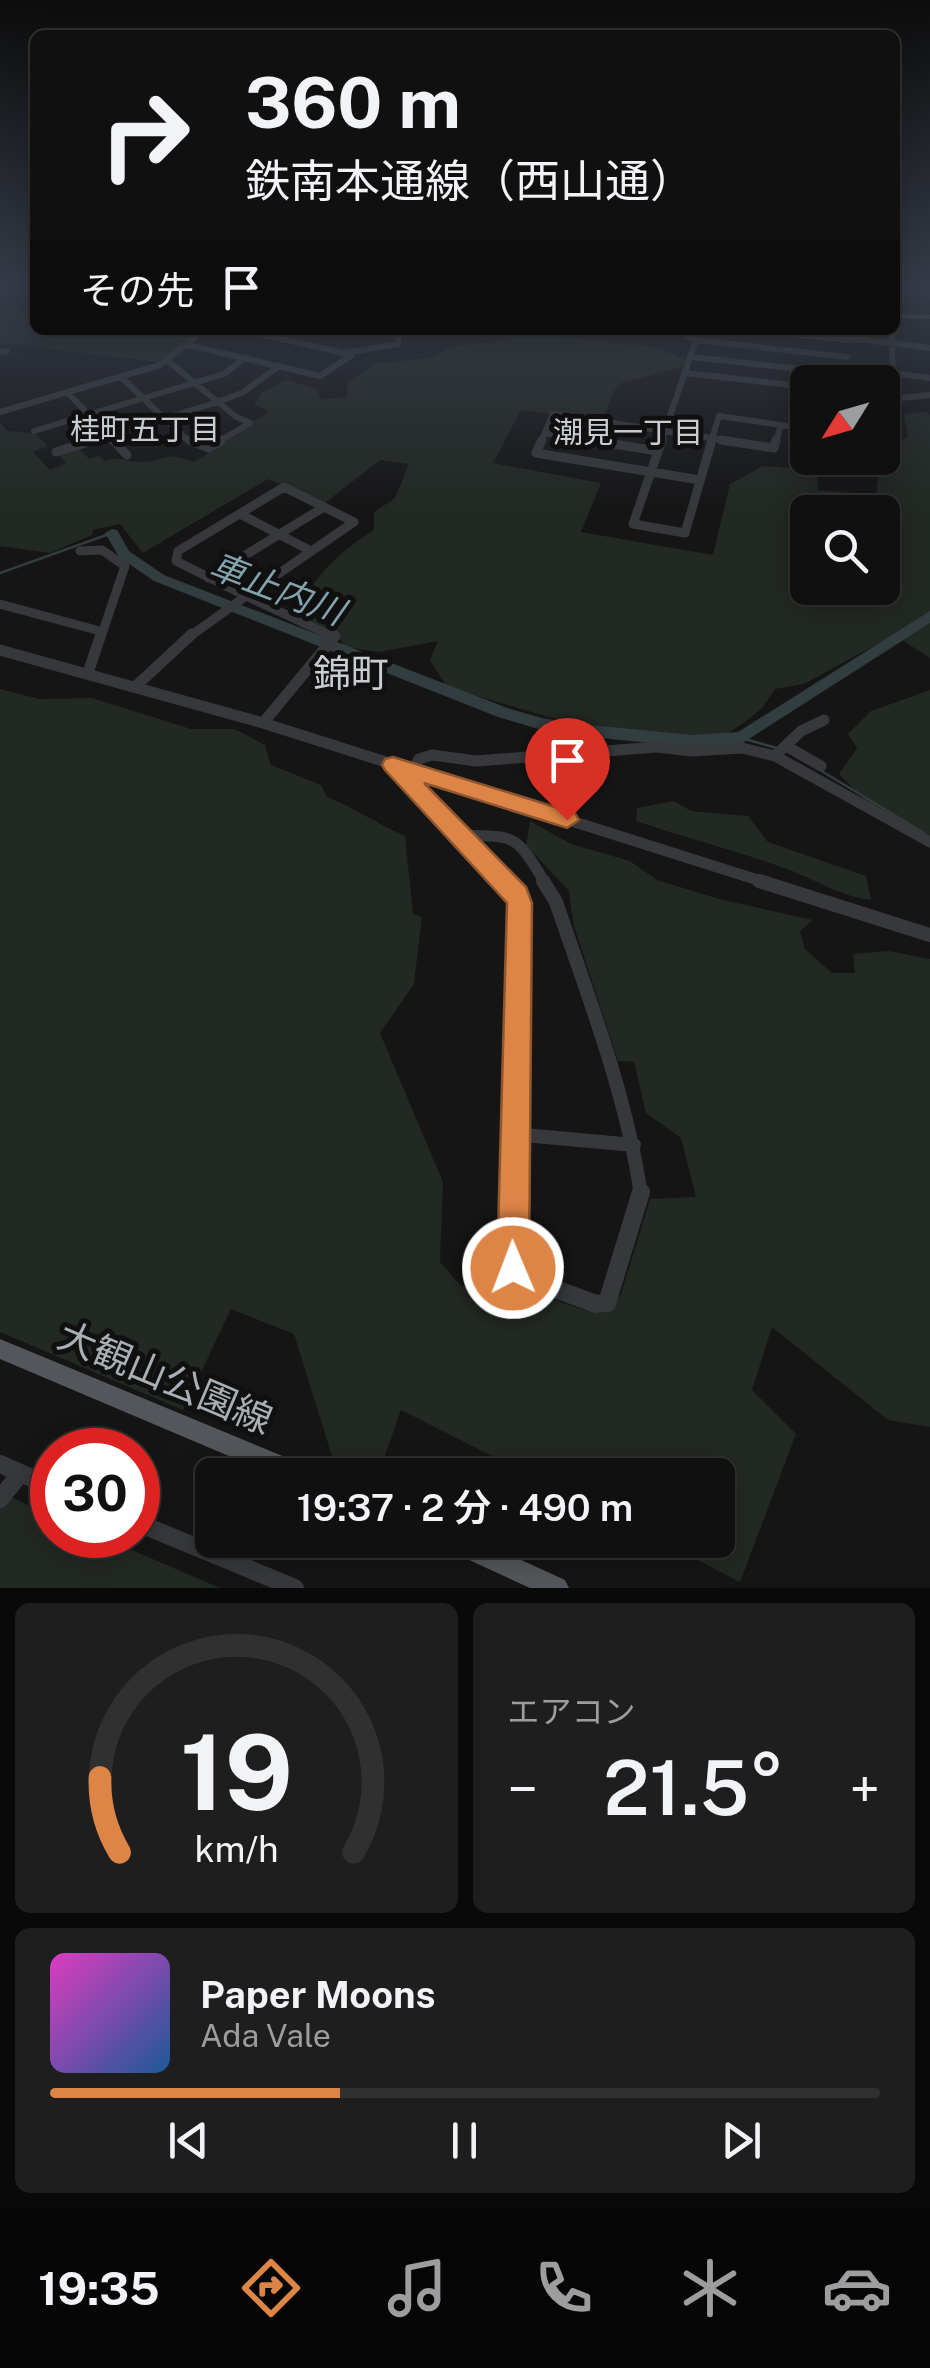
<!DOCTYPE html>
<html lang="ja">
<head>
<meta charset="utf-8">
<style>
	body { margin:0; font-family:"Public Sans","Noto Sans JP",sans-serif; background:#1e1e1e; color:#f1f3f6; height:100vh; display:flex; flex-direction:column; font-size:38px; white-space:nowrap }
	* { box-sizing:border-box; margin:0 }
	p { font-size:32px; color:#9c9d9f }
	.icon { flex:none; width:55px; height:55px; fill:none; stroke:currentColor; stroke-width:2; stroke-linecap:round; stroke-linejoin:round }
	.map { position:relative; height:1588px; overflow:hidden }
	.panel { display:flex; flex-direction:column; gap:15px; padding:15px; background:#090909; flex:1 }
	.panel>* { flex:none }
	.guide { position:absolute; left:30px; top:30px; width:870px; height:305px; border-radius:15px; box-shadow:0 5px 25px #0003,0 0 0 2px #303030; background:#101010; color:#f1f3f6; overflow:hidden }
	.needle { width:65px; rotate:233deg }
	.buttons { position:absolute; left:790px; top:365px; display:grid; gap:20px }
	.buttons a { display:grid; place-items:center; width:110px; height:110px; border-radius:15px; background:#101010; box-shadow:0 5px 25px #0003,0 0 0 2px #303030; font-size:50px }
	.speed { position:absolute; left:30px; top:1428px; display:flex; gap:20px; font-size:50px; font-weight:700; text-align:center }
	.speed>* { display:grid; place-content:center; width:130px; height:130px; border-radius:50%; background:#101010; box-shadow:0 5px 25px #0003,0 0 0 2px #303030; line-height:1 }
	.speed .limit { border:15px solid #d22; background:#fff; color:#111 }
	.pin { position:absolute; display:grid; place-items:center; width:85px; height:85px; color:#fff; margin:-102px -42px; border-radius:50% 50% 50% 0; rotate:-45deg; box-shadow:0 0 10px #0007 }
	.pin .icon { rotate:45deg }
	.me { position:absolute; width:110px; margin:-55px; rotate:359deg; stroke-linejoin:round; filter:drop-shadow(0 0 8px #0008) }
	.turn { display:flex; align-items:center; gap:35px; height:210px; padding:0 50px; font-size:45px }
	.turn .icon { width:130px; height:130px; stroke-width:2.5 }
	.turn b { display:block; font-size:70px; line-height:85px }
	.then { display:flex; align-items:center; height:95px; padding:0 50px; background:#0003; gap:20px; font-size:38px }
	.big { font-size:75px; font-weight:600; line-height:1.1 }
	.panel .widget { flex:1; display:flex; flex-direction:column; justify-content:center; gap:15px; min-width:0; padding:0 35px; border-radius:15px; background:#1e1e1e }
	.panel .dial { align-items:center; gap:0 }
	.dial svg { height:260px; overflow:visible; fill:none; stroke:#303030; stroke-width:7; stroke-linecap:round; text-anchor:middle }
	.dial text { fill:#f1f3f6; stroke:none }
	.song { display:flex; align-items:center; gap:30px }
	.cover { width:120px; height:120px; border-radius:15px; background:linear-gradient(135deg,hsl(310 70% 55%),hsl(210 70% 35%)) }
	.played { height:10px; border-radius:5px; background:linear-gradient(90deg,#dd8547 35%,#303030 35%) }
	.keys { display:flex; justify-content:space-around; direction:ltr }
	.heat { display:flex; justify-content:space-between; align-items:center; font-size:55px; direction:ltr }
	.panel .tiles { flex:1; display:grid; gap:15px; grid-template-columns:1fr 1fr }
	.widget:last-child { grid-column:span 2 }
	.trip { position:absolute; left:195px; top:1458px; width:540px; height:100px; border-radius:15px; background:#101010; box-shadow:0 5px 25px #0003,0 0 0 2px #303030; font-weight:600; line-height:100px; text-align:center }
	.tab-bar { display:flex; height:160px; justify-content:space-around; align-items:center; background:#060606; color:#9c9d9f }
	.tab-bar .icon { width:70px; height:70px }
	.tab-bar .on { color:#dd8547 }
	.tab-bar b { font-size:45px; color:#f1f3f6 }
	.map>svg:first-child { display:block }
	.green { fill:#222822; fill-rule:evenodd }
	.lines { fill:none; stroke-linecap:round; stroke-linejoin:round }
	.stream { stroke:#323d40; stroke-width:2.5 }
	.river { fill:#323d40; fill-rule:evenodd }
	.minor-far4 { stroke:#36383b; stroke-width:6 }
	.minor-far3 { stroke:#36383b; stroke-width:9 }
	.minor-far2 { stroke:#36383b; stroke-width:11 }
	.minor-far1 { stroke:#36383b; stroke-width:14 }
	.minor { stroke:#36383b; stroke-width:18 }
	.major { fill:#53565a; fill-rule:evenodd }
	.wall { fill:#3d3f40 }
	.building { fill:#47494b; stroke:#323334; stroke-width:2.5 }
	.route { fill:#dd8547; stroke:#90562e; stroke-width:2.5 }
	.labels { text-anchor:middle; stroke-width:10; stroke-linejoin:round; paint-order:stroke }
	.far-neighbourhood-label { font-size:30px; fill:#c9cdd2; stroke:#101011 }
	.water-label { font-size:35px; font-style:italic; fill:#83a3ac; stroke:#101011 }
	.quarter-label { font-size:38px; fill:#c9cdd2; stroke:#101011 }
	.near-street-label { font-size:38px; fill:#a8afb5; stroke:#101011 }
</style>
</head>
<body>
<div class="map">
<svg width="930" height="1588" viewBox="0 0 930 1588">
	<rect width="100%" height="100%" fill="#151516"/>
	<path class="green" d="M 0,305 L 22,314 L 35,305 L 35,330 L 204,330 L 165,363 L 0,343 Z
		M 516,332 L 656,347 L 689,361 L 688,365 L 618,384 L 601,421 L 521,410 L 493,463 L 601,483 L 581,532 L 713,555 L 730,484 L 763,466 L 794,468 L 797,452 L 816,458 L 818,490 L 876,495 L 883,442 L 908,438 L 904,414 L 926,412 L 930,415 L 930,658 L 894,635 L 804,684 L 775,689 L 763,707 L 745,722 L 728,733 L 704,738 L 572,724 L 447,687 L 430,660 L 438,641 L 379,652 L 345,647 L 336,634 L 297,616 C 311,578 339,552 374,530 L 374,512 L 395,498 L 409,464 L 380,460 L 325,503 L 268,479 L 143,553 L 120,524 L 93,530 L 92,535 L 50,553 L 0,546 L 0,422 L 8,431 L 36,434 L 48,446 L 33,452 L 50,470 L 66,463 L 59,455 L 79,449 L 89,459 L 99,456 L 105,461 C 123,456 122,461 138,462 C 165,463 162,449 194,462 L 213,450 L 209,448 L 269,412 L 254,404 L 261,393 L 286,380 L 317,389 L 320,399 L 347,397 L 347,383 L 376,363 L 430,358 L 453,346 L 504,341 ZM 808,512 L 882,512 L 882,588 L 808,588 Z
		M 0,689 L 39,699 L 92,698 L 191,729 L 234,729 L 265,745 L 271,765 L 321,785 L 327,797 C 356,808 377,824 405,836 L 413,914 L 422,917 L 414,984 L 380,1033 L 443,1182 L 440,1262 L 461,1286 L 505,1284 L 594,1313 L 607,1312 L 621,1294 L 650,1199 L 696,1197 L 681,1138 L 646,1113 L 634,1062 L 618,1061 L 573,923 L 569,891 L 526,845 L 530,821 L 571,844 L 630,861 L 657,880 L 723,900 L 813,920 L 800,931 L 805,949 L 832,973 L 855,973 L 853,954 L 889,951 L 930,959 L 930,1427 L 888,1420 L 772,1327 L 752,1390 L 796,1434 L 740,1582 L 658,1540 L 718,1540 L 718,1475 L 530,1475 L 401,1410 L 378,1475 L 347,1475 L 336,1469 L 294,1334 L 231,1309 L 183,1410 L 0,1332 Z
		M 930,690 L 930,839 L 867,802 L 839,774 L 857,748 L 848,734 L 871,711 Z
		M 674,801 L 691,811 L 748,816 L 768,842 L 866,876 L 871,900 C 841,897 813,878 784,868 C 735,850 685,838 636,821 L 637,808 Z
		M 0,1492 L 52,1516 L 52,1535 L 97,1535 L 220,1588 L 0,1588 Z"/>
	<g class="lines">
		<path class="stream" d="M 0,573 L 112,533
			M 741,738 L 777,748
			M 820,770 L 924,833"/>
		<path class="river" d="M 112,529 L 117,530 L 129,551 L 164,575 L 510,709 L 542,718 L 589,725 L 693,735 L 738,732 L 930,611 L 930,623 L 741,744 L 693,747 L 589,737 L 542,730 L 498,717 L 154,581 L 119,557 L 105,533 Z"/>
		<path class="minor-far4" d="M 895,290 L 930,294
			M 753,330 L 849,340
			M 892,330 L 893,399
			M 849,338 L 930,348
			M 696,340 L 847,357
			M 188,345 L 320,376 L 352,355 L 243,330
			M 0,352 L 7,351
			M 344,353 L 398,344 L 400,330
			M 691,357 L 846,374
			M 168,361 L 235,416 L 250,423 L 218,442
			M 847,367 L 930,378
			M 686,373 L 808,387
			M 121,377 L 185,438 L 195,442
			M 67,392 L 115,442
			M 882,400 L 930,395
			M 217,402 L 242,393 L 279,366
			M 0,412 L 160,365 L 204,330
			M 34,431 L 224,374 L 245,358
			M 545,433 L 604,442
			M 87,442 L 218,402
			M 541,442 L 553,414 L 737,442
			M 661,442 L 696,340 L 687,336 L 693,330
			M 711,442 L 719,416 L 808,429
			M 776,442 L 781,425"/>
		<path class="minor-far3" d="M 113,440 L 127,455
			M 189,440 L 209,448 L 222,440
			M 542,440 L 536,453 L 700,480
			M 588,440 L 658,451
			M 662,440 L 633,524 L 685,533 L 712,440
			M 721,440 L 774,448 L 776,440
			M 56,452 L 95,440
			M 284,487 L 354,522 L 246,596 L 176,561 L 178,551 Z
			M 240,514 L 311,551
			M 80,551 L 102,550 L 125,566 L 101,637
			M 208,578 L 324,507
			M 0,604 L 100,631
			M 189,637 L 246,596 L 334,637"/>
		<path class="minor-far2" d="M 0,650 L 263,723 L 767,883
			M 88,673 L 101,634
			M 136,686 L 192,634
			M 263,723 L 335,636 L 331,634
			M 786,746 L 821,766
			M 775,756 L 801,731 L 824,720
			M 393,765 L 457,835
			M 414,769 L 419,759 L 432,755 L 476,761 L 657,747 L 692,751 L 742,748 L 775,756 L 930,842
			M 505,883 L 457,835 C 516,837 514,831 545,883"/>
		<path class="minor-far1" d="M 503,881 L 520,903 L 514,1195
			M 543,881 L 556,902 C 589,999 626,1093 641,1195
			M 759,881 L 930,935
			M 513,1134 L 634,1145"/>
		<path class="minor" d="M 514,1192 L 513,1268 L 518,1275 L 596,1304 L 607,1303 L 641,1192
			M 0,1464 L 52,1487
			M 0,1499 L 20,1474
			M 138,1523 L 295,1588"/>
		<path class="major" d="M 895,314 L 930,315 L 930,319 L 895,318 Z
			M 0,1339 L 309,1467 L 312,1475 L 274,1475 L 0,1359 Z
			M 439,1540 L 477,1540 L 565,1580 L 569,1588 L 530,1588 L 443,1548 Z"/>
	</g>
	<path class="wall" d="M 862,458 L 876,467 L 873,476 L 858,474 Z"/>
	<path class="building" d="M 862,458 L 878,458 L 876,467 L 861,465 Z"/>
	<linearGradient id="sky" x2="0" y2="1"><stop stop-color="#0c0c0c"/><stop offset="0.56" stop-color="#353b47"/><stop offset="1" stop-color="#353b47" stop-opacity="0"/></linearGradient>
	<rect width="930" height="510" fill="url(#sky)"/>
	<path class="route" d="M 393,757 L 575,813 L 579,820 L 567,828 L 424,783 L 526,887 L 532,903 L 529,1268 L 525,1280 L 513,1285 L 501,1280 L 497,1268 L 507,903 L 385,770 L 382,765 L 385,759 Z"/>
	<g class="labels">
		<g class="far-neighbourhood-label">
			<text x="145" y="440">桂町五丁目</text>
			<text x="628" y="443">潮見一丁目</text>
		</g>
		<g class="water-label">
			<text transform="translate(277 589) rotate(21)" y="12">車止内川</text>
		</g>
		<g class="quarter-label">
			<text x="351" y="687">錦町</text>
		</g>
		<g class="near-street-label">
			<text transform="translate(165 1378) rotate(23)" y="13">大観山公園線</text>
		</g>
	</g>
</svg>
<div class="buttons">
<a><svg class="needle" viewBox="-14 -14 28 28"><path d="M0-13l5 13h-10z" fill="#e53935"/><path d="M0 13l5-13h-10z" fill="#9c9d9f"/></svg></a>
<a><svg class="icon" aria-label="search" viewBox="0 0 24 24"><circle cx="10" cy="10" r="6"/><path d="M15 15l6 6"/></svg></a>
</div>
<div class="speed"><div class="limit">30</div></div>
<div class="pin" style="left:567px;top:820px;background:#d93025"><svg class="icon" aria-label="arrive" viewBox="0 0 24 24"><path d="M6 21V4h12l-3 4 3 4H6"/></svg></div>
<svg class="me" style="left:513px;top:1268px" viewBox="-20 -20 40 40"><circle r="17" fill="#dd8547" stroke="#fff" stroke-width="3"/><path d="M0-11L8 9 0 5-8 9z" fill="#fff"/></svg>
<div class="trip">19:37 · 2 分 · 490 m</div>
<div class="guide">
<div class="turn"><svg class="icon" aria-label="right" viewBox="0 0 24 24"><path d="M7 20v-9h11M14 6l5 5-5 5"/></svg><div><b>360 m</b>鉄南本通線（西山通）</div></div>
<div class="then">その先<svg class="icon" aria-label="arrive" viewBox="0 0 24 24"><path d="M6 21V4h12l-3 4 3 4H6"/></svg></div>
</div>
</div>
<section class="panel">
<div class="tiles">
<div class="widget dial"><svg viewBox="0 0 100 80">
<path d="M14 69A42 42 0 1 1 86 69"/>
<path d="M14 69A42 42 0 0 1 8 46" stroke="#dd8547"/>
<text x="50" y="56" font-size="32" font-weight="700">19</text>
<text x="50" y="72" font-size="11">km/h</text>
</svg></div>
<div class="widget"><p>エアコン</p>
<div class="heat"><a>−</a><b class="big">21.5°</b><a>+</a></div>
</div>
<div class="widget">
<div class="song"><i class="cover"></i><div><b>Paper Moons</b><p>Ada Vale</p></div></div>
<div class="played"></div>
<div class="keys"><svg class="icon" aria-label="previous" viewBox="0 0 24 24"><path d="M18 5L8 12l10 7zM5 5v14"/></svg><svg class="icon" aria-label="pause" viewBox="0 0 24 24"><path d="M8 5v14M16 5v14"/></svg><svg class="icon" aria-label="next" viewBox="0 0 24 24"><path d="M6 5l10 7-10 7zM19 5v14"/></svg></div>
</div>
</div>
</section>
<nav class="tab-bar">
<b>19:35</b>
<svg class="icon on" aria-label="directions" viewBox="0 0 24 24"><path d="M12 3l9 9-9 9-9-9zM9 14v-3h6M13 9l2 2-2 2"/></svg>
<svg class="icon" aria-label="music" viewBox="0 0 24 24"><path d="M9 18V5l10-2v13"/><circle cx="6" cy="18" r="3"/><circle cx="16" cy="16" r="3"/></svg>
<svg class="icon" aria-label="phone" viewBox="0 0 24 24"><path d="M5 4h4l2 5-3 2q2 4 5 5l2-3 5 2v4C11 20 4 13 5 4z"/></svg>
<svg class="icon" aria-label="climate" viewBox="0 0 24 24"><path d="M12 3v18M4 7l16 10M4 17L20 7"/></svg>
<svg class="icon" aria-label="car" viewBox="0 0 24 24"><path d="M5 17H2v-5l4-1 3-4h7l3 4 3 1v5h-3M9 17h6M6 11h13"/><circle cx="7" cy="17" r="2"/><circle cx="17" cy="17" r="2"/></svg>
</nav>
</body>
</html>
